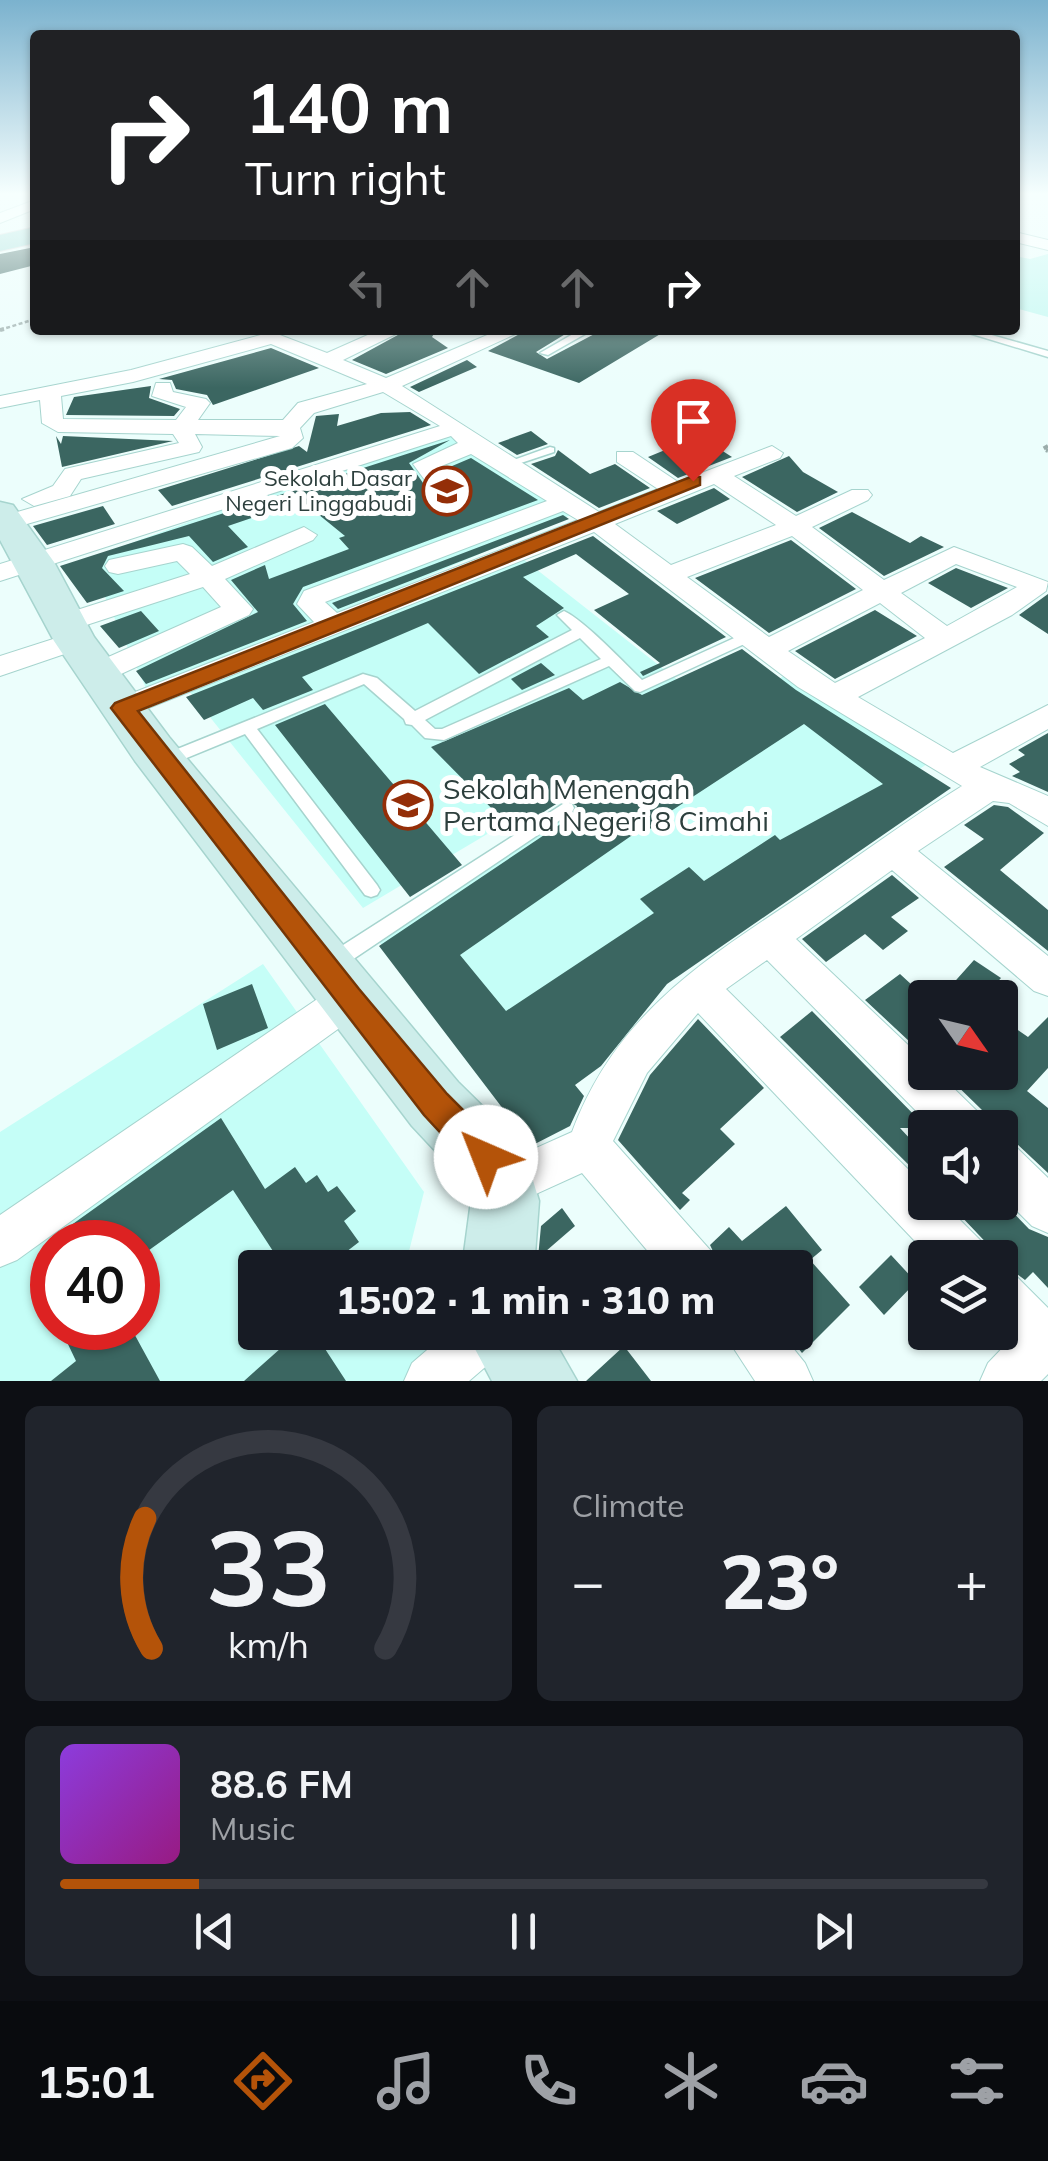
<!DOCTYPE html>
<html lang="en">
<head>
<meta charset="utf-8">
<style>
	body { margin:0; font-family:Mulish,sans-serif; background:#20242c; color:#f1f3f6; height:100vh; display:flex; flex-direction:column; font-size:38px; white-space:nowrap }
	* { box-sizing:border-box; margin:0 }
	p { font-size:32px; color:#9ea1a6 }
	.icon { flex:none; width:55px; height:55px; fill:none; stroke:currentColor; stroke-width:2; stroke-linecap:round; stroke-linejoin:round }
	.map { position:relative; height:1381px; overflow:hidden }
	.details { display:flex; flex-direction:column; gap:25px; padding:25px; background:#0d0f14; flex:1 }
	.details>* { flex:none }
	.banner { position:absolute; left:30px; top:30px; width:990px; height:305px; border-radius:10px; box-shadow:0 2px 8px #0004; background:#202124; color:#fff; overflow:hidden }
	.needle { width:65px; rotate:124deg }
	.controls { position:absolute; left:908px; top:980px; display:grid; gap:20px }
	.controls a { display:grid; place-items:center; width:110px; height:110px; border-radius:10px; background:#171b24; box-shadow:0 2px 8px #0004; font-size:50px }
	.speed { position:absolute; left:30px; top:1220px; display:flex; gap:20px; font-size:50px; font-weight:700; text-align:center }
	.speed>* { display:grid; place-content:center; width:130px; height:130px; border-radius:50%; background:#171b24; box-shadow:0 2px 8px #0004; line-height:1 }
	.speed .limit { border:15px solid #d22; background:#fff; color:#111 }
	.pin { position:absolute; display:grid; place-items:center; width:85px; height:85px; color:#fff; margin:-102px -42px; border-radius:50% 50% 50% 0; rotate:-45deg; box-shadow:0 0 10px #0007 }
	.pin .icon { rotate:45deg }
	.me { position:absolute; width:110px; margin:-55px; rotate:316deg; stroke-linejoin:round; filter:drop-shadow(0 0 8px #0008) }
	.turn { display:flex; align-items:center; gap:35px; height:210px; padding:0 50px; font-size:45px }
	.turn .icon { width:130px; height:130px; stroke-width:2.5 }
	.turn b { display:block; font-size:70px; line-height:85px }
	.lanes { display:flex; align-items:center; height:95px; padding:0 50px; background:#0003; justify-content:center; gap:50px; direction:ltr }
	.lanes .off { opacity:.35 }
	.big { font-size:75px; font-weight:800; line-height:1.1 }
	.details .card { flex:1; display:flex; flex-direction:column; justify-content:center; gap:15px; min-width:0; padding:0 35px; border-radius:15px; background:#20242c }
	.details .dial { align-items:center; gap:0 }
	.dial svg { height:260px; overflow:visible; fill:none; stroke:#363941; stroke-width:7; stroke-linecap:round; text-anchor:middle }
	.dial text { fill:#f1f3f6; stroke:none }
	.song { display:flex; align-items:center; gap:30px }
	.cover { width:120px; height:120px; border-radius:15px; background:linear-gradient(135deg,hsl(270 70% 55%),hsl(310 70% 35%)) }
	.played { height:10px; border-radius:5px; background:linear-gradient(90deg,#b45309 15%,#363941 15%) }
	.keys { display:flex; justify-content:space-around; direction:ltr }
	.heat { display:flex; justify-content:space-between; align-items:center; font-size:55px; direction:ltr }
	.details .tiles { flex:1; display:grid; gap:25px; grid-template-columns:1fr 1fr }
	.card:last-child { grid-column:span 2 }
	.trip { position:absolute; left:238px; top:1250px; width:575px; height:100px; border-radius:10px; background:#171b24; box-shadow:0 2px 8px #0004; font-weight:800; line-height:100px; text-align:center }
	.menu { display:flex; height:160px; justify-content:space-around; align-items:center; background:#090b0e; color:#9ea1a6 }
	.menu .icon { width:70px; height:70px }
	.menu .current { color:#b45309 }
	.menu b { font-size:45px; color:#f1f3f6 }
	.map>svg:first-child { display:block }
	.built { fill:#c5fef7; fill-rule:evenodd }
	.green { fill:#c0f8f1 }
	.building { fill:#3b6661; fill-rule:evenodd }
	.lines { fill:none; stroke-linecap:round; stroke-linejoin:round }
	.lane-casing { stroke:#a6d4ce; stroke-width:3 }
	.street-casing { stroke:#a6d4ce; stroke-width:2 }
	.secondary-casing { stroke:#a6d4ce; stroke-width:3 }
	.primary-casing { stroke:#d9dcdc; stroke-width:2 }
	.path-far1 { stroke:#9badab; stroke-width:2.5; stroke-dasharray:4 2.5; stroke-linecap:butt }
	.path { stroke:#9badab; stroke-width:4; stroke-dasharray:5 4; stroke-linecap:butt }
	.lane { fill:#fff; fill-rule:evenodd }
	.street { fill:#fff; fill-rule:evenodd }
	.secondary { fill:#cdedea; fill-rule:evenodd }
	.primary { fill:#9adad4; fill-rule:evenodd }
	.route { fill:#b45309; stroke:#753606; stroke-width:2.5 }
	.labels { text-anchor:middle; stroke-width:10; stroke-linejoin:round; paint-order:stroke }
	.far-poi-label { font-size:22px; fill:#2d3f3d; stroke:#fff; text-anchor:end }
	.poi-label { font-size:28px; fill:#2d3f3d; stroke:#fff; text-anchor:start }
</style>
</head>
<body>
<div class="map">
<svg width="1048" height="1381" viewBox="0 0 1048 1381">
	<rect width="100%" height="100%" fill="#ecfefc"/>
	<path class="built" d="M 446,433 L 578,512 L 149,695 L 88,559 L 324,472 Z
		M 513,551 L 707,703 L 363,908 L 189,691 Z
		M 793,670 L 927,764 L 709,912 L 518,1082 L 374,937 Z
		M 263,964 L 424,1192 L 405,1267 L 255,1268 L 255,1332 L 450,1332 L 407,1381 L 0,1381 L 0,1132 ZM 52,1242 L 138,1242 L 138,1328 L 52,1328 Z"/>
	<path class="green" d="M 1048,254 L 1048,317 L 1015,308 L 1015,256 L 1030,259 Z"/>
	<path class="building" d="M 35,247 L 35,265 L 0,274 L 0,254 Z
		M 407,330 L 436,330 L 432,337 L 448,348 L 386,374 L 352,360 Z
		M 527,330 L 567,333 L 536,352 L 547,359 L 602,330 L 667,330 L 579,383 L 488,351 Z
		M 271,348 L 319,368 L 213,405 L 207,395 L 176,389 L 172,380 L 159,379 Z
		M 467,360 L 477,367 L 419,392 L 410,387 Z
		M 151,386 L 149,398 L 180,409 L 174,416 L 66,415 L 74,397 Z
		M 410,412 L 431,425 L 172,506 L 158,490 L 299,446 L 307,452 L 316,416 L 339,414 L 337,426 L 381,413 Z
		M 531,431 L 548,444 L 517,455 L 498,443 Z
		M 56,436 L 61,444 L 63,436 L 173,441 L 62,467 Z
		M 450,440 L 409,463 L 435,500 L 448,503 L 460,496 L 461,491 L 445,469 L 471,458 L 538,500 L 303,587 L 293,604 L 307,621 L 146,684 L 136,671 L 258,612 L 231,580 L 265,565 L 269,579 L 349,549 L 339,538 L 345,536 L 302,501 L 228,526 L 248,547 L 213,562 L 189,536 L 108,556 L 102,568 L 124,591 L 87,603 L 60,566 Z
		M 707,441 L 732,457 L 678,478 L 648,457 L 682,443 Z
		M 558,450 L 590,474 L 615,464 L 650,488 L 599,508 L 531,464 L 555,456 Z
		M 789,456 L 803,472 L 838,492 L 797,512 L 742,477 Z
		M 714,488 L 730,499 L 677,524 L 657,511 Z
		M 103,506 L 115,524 L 47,545 L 33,526 Z
		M 852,512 L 910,543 L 921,536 L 944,547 L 884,576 L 819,528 Z
		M 563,515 L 569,519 L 338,609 L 332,603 Z
		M 593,536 L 726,637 L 643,676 L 640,672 L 660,663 L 594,610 L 629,594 L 576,554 L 523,577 L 564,608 L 536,626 L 549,637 L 479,674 L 428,623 L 302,677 L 313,690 L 263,710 L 253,698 L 204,720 L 186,697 Z
		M 791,540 L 856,589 L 769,633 L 695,578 Z
		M 956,568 L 1008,588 L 971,608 L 928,583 Z
		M 1048,594 L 1048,634 L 1019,615 Z
		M 875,610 L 917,636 L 835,679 L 795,651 Z
		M 141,611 L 159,631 L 119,648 L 100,626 Z
		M 742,649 L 796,690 L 951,788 L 667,984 L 601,1066 L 575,1085 L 584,1096 L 570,1126 L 527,1148 L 508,1125 L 513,1122 L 379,946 L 574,815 L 577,806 L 564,799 L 514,831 L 431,747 L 569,688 L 583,700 L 620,682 L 642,695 ZM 804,724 L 883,784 L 780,840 L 775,835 L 704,881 L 689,867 L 640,899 L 654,913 L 506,1011 L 460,955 L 631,836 L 673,820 L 668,813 Z
		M 541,663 L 555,675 L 522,690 L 511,679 Z
		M 325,704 L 462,865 L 410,897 L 275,725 Z
		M 1048,733 L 1048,792 L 1012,776 L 1020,772 L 1009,764 L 1025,755 L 1018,750 Z
		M 994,805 L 1008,807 L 1044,833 L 1000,870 L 1048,910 L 1048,951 L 944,867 L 984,839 L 964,825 Z
		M 892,875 L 919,898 L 891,917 L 908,931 L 883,950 L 865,934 L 826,962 L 802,939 Z
		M 974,960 L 1001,978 L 983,998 L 940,998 Z
		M 900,974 L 925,997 L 925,1056 L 865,1000 Z
		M 252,984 L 268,1028 L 217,1050 L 203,1004 Z
		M 812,1011 L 927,1128 L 900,1128 L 925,1155 L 925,1181 L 780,1037 Z
		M 1048,1017 L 1048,1068 L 1027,1091 L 1048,1108 L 1048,1173 L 1000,1128 L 990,1128 L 982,1110 L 943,1072 L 1000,1072 L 1000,1018 L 1028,1037 Z
		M 698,1019 L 764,1088 L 720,1129 L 735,1144 L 682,1193 L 690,1200 L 680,1210 L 618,1140 L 650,1075 Z
		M 221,1118 L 265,1189 L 295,1167 L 306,1183 L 317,1175 L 328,1192 L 337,1186 L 356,1211 L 344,1221 L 359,1242 L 346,1252 L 357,1268 L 284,1268 L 233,1190 L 138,1258 L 138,1242 L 78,1242 L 70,1226 Z
		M 1000,1199 L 1029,1229 L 1048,1237 L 1048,1288 L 1033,1272 L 1025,1280 L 1013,1271 L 959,1214 L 973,1202 Z
		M 786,1206 L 822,1250 L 810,1260 L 850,1305 L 802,1353 L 785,1332 L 795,1332 L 795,1268 L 721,1268 L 710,1245 L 729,1227 L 742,1241 Z
		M 562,1208 L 575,1226 L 538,1258 L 541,1226 Z
		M 891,1255 L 916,1282 L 884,1315 L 859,1287 Z
		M 83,1328 L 131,1328 L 160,1381 L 51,1381 L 76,1361 L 66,1340 Z
		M 299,1332 L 314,1332 L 346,1381 L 244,1381 Z
		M 624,1346 L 651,1381 L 586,1381 Z"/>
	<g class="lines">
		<g class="lane-casing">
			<path id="lane" d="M 580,330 L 592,330 L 548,355 L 540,353 Z
				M 959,330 L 974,330 L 1048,351 L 1048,357 Z
				M 550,447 L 554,448 L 554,452 L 506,468 L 500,465 Z
				M 564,611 C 585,621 623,662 642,680 L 743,634 L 753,634 L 755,637 L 753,640 L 640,692 L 635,691 L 609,666 L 444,740 L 425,738 L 412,725 L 406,724 L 404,719 L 364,684 L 257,729 L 377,885 L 380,890 L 377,895 L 371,897 L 365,895 L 245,734 L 172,764 L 160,764 L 158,760 L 160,756 L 363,674 L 377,678 L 415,711 L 572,630 L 557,615 ZM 580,638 L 601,659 L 442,729 L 435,729 L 425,720 Z
				M 566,802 L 572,804 L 574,808 L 572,812 L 340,968 L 333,970 L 326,968 L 323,962 L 326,956 Z"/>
		</g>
		<g class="street-casing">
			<path id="street" d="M 35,200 L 35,209 L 0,223 L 0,213 Z
				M 1015,232 L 1048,240 L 1048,250 L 1015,242 Z
				M 379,330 L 404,330 L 343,360 L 386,378 L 499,330 L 524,330 L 402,386 L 599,512 L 658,489 L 617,462 L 617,452 L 633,452 L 678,482 L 772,446 L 783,453 L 780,458 L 734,476 L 796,516 L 852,490 L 868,490 L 872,495 L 868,500 L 812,527 L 884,580 L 954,547 L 1048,582 L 1046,591 L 1012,615 L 858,697 L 953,753 L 1048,705 L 1048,729 L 980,767 L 1048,796 L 1048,826 L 1009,803 L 993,801 L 918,851 L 1048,956 L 1048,996 L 1034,991 L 892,870 L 796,939 L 925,1061 L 925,1072 L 937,1072 L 979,1113 L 986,1128 L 933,1128 L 767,960 L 726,989 L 925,1186 L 925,1202 L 942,1202 L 981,1241 L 988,1258 L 931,1258 L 698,1013 L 647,1073 L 613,1141 L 711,1251 L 718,1268 L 662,1268 L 582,1173 L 505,1208 L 489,1201 L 482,1185 L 489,1169 L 572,1132 C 617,1011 708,958 809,890 C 860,855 910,818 962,786 L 798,687 L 594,532 L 123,718 L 112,715 L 108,708 L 112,701 L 314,622 L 297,604 L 304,591 L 547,501 L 471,454 L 439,467 L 458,493 L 446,500 L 438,498 L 413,464 L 458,443 L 451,436 L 0,581 L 0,564 L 440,426 L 383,392 L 314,413 L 300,428 L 303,438 L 292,448 L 6,530 L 0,529 L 0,517 L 280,436 L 195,434 L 202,447 L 199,452 L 81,479 L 70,496 L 34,506 L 22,499 L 53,486 L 65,469 L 179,443 L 173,434 L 58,432 L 42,423 L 40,400 L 0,408 L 0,396 L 131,370 L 272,332 L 327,353 ZM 271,344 L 367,384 L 298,403 L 283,420 L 198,420 L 210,403 L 206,399 L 173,392 L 170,383 L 156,383 L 152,396 L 186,407 L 176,420 L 63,419 L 61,396 L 133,382 ZM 714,484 L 776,525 L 671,565 L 615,524 ZM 563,511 L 578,520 L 337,613 L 325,602 ZM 792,536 L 863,590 L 769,637 L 687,577 ZM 956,564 L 1017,587 L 947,626 L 901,593 ZM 880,603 L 925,638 L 835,683 L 788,651 Z
				M 304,527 L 317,535 L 313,540 L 225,579 L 253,609 L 249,615 L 108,680 L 88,680 L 83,673 L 88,666 L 221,607 L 203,587 L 65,632 L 51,623 L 55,617 L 190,574 L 177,561 L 118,574 L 109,572 L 105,566 L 109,560 L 183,544 L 192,547 L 212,566 Z
				M 75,632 L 85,635 L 89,641 L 85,647 L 0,676 L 0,656 Z
				M 349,982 L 363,987 L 369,999 L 363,1011 L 17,1260 L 0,1267 L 0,1215 L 335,987 Z
				M 1000,1141 L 1016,1147 L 1048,1178 L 1048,1233 L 1032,1226 L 1000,1194 Z
				M 1000,1270 L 1017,1277 L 1048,1308 L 1048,1374 L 1041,1381 L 980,1381 L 988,1363 L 1010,1340 L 1000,1329 Z
				M 448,1332 L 512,1332 L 505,1350 L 469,1381 L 404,1381 L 412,1363 Z
				M 723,1332 L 780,1332 L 805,1363 L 813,1381 L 755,1381 Z"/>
		</g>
		<g class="secondary-casing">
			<path id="secondary" d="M 0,502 L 13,505 L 54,562 L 94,637 L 169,737 L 458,1082 L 523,1146 L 539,1201 L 534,1268 L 462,1268 L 471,1201 L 468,1186 L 412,1126 L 135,761 L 54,641 L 0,540 Z
				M 466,1332 L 549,1332 L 577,1381 L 492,1381 Z"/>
		</g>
		<g class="primary-casing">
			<path id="primary" d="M 35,227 L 35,243 L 0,251 L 0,235 Z"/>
		</g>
		<path class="path-far1" d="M 0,330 L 35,319"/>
		<path class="path" d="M 0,330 L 4,329
			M 1048,446 L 1043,449 L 1048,451"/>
		<use href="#lane" class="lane"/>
		<use href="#street" class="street"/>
		<use href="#secondary" class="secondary"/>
		<use href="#primary" class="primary"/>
	</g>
	<linearGradient id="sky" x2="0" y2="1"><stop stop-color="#7bb2ce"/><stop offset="0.5" stop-color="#f6fffe"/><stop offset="1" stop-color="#f6fffe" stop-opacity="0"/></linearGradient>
	<rect width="1048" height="388" fill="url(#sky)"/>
	<path class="route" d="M 693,476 L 700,477 L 700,485 L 138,711 L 359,989 L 447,1094 L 498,1145 L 503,1157 L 498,1169 L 486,1173 L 474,1169 L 424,1115 L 111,708 L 115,703 Z"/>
	<defs>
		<g id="school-ring" transform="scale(2.5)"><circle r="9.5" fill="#fff" stroke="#942e08" stroke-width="1.5"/><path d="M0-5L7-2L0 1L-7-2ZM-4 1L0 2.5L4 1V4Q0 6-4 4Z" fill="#942e08"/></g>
	</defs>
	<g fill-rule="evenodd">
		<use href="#school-ring" x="447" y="491"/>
		<use href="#school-ring" x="408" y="805"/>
	</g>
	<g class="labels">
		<g class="far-poi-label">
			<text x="412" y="486">Sekolah Dasar<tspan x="412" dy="25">Negeri Linggabudi</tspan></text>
		</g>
		<g class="poi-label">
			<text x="443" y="799">Sekolah Menengah<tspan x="443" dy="32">Pertama Negeri 8 Cimahi</tspan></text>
		</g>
	</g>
</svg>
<div class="controls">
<a><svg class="needle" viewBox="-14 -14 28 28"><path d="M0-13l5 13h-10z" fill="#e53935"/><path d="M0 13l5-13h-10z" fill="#9ea1a6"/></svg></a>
<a><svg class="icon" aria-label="sound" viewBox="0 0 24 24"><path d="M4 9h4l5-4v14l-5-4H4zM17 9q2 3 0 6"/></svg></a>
<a><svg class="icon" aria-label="layers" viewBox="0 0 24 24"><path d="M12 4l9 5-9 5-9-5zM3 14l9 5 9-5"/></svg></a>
</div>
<div class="speed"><div class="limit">40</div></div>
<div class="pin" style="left:693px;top:481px;background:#d93025"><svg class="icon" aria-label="arrive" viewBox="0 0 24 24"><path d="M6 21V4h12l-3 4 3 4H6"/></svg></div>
<svg class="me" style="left:486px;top:1157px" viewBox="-20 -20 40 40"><circle r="19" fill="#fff"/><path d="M0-13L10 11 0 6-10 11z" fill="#b45309"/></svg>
<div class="trip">15:02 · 1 min · 310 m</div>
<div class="banner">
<div class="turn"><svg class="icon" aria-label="right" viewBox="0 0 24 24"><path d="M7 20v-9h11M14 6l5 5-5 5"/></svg><div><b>140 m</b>Turn right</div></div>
<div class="lanes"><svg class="icon off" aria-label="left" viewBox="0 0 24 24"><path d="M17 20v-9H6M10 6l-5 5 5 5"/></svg><svg class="icon off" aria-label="ahead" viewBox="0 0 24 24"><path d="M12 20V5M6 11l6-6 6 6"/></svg><svg class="icon off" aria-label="ahead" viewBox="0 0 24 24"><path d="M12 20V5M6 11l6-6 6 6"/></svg><svg class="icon" aria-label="right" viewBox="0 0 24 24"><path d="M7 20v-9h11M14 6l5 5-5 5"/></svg></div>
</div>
</div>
<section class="details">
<div class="tiles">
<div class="card dial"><svg viewBox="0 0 100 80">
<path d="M14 69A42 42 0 1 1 86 69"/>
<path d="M14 69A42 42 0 0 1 12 29" stroke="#b45309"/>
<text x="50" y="56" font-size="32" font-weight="700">33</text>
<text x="50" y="72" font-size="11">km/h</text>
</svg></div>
<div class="card"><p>Climate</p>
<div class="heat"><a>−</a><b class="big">23°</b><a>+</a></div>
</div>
<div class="card">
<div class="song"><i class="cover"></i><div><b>88.6 FM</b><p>Music</p></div></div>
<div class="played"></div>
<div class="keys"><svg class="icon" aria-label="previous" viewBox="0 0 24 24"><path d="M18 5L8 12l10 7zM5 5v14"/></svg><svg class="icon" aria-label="pause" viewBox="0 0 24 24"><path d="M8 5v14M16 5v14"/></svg><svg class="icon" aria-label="next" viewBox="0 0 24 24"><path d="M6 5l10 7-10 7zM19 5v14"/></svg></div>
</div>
</div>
</section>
<nav class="menu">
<b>15:01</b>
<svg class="icon current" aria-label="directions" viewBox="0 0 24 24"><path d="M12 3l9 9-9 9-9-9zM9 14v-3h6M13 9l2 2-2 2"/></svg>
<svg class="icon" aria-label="music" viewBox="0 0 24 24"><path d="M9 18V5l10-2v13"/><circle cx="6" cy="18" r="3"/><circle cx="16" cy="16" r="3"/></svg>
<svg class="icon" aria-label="phone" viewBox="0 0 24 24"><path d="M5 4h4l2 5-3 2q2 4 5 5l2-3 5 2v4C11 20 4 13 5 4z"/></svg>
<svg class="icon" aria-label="climate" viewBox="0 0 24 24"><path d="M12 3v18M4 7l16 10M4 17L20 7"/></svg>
<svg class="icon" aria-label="car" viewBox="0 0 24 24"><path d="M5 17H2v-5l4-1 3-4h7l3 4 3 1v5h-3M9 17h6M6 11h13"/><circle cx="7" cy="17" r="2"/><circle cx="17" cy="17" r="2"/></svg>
<svg class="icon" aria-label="filters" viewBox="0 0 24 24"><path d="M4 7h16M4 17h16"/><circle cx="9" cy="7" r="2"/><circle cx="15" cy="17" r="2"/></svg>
</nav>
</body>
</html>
